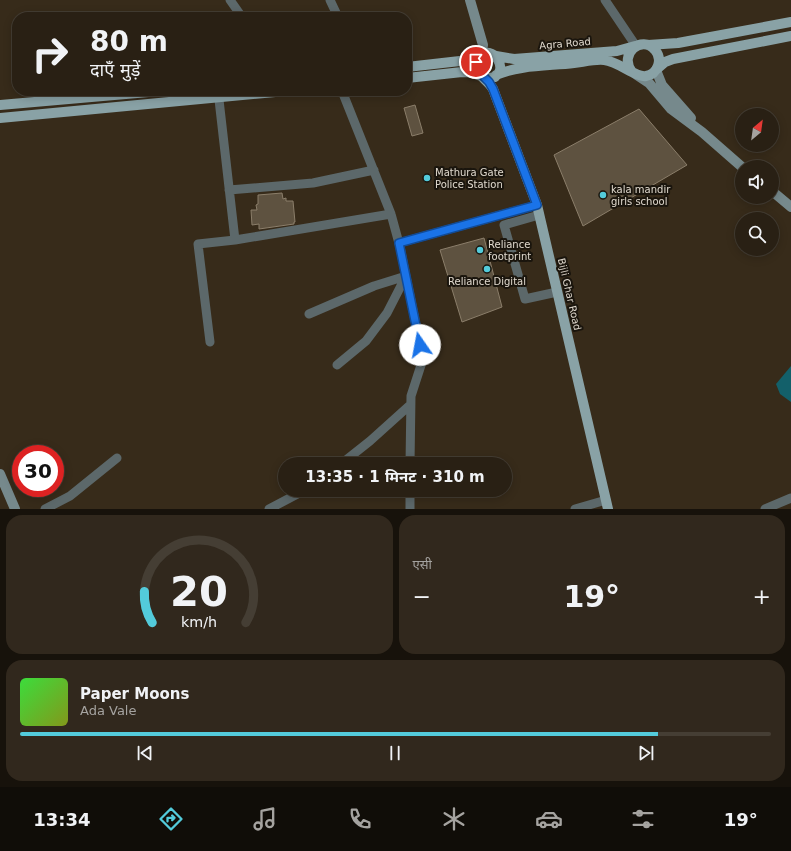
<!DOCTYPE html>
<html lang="hi">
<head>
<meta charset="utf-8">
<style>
	body { margin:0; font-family:"DejaVu Sans","Noto Sans Devanagari",sans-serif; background:#31281d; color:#f1f3f6; height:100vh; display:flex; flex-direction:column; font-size:15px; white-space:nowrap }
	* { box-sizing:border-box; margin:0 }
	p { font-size:13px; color:#a5a3a0 }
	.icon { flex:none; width:22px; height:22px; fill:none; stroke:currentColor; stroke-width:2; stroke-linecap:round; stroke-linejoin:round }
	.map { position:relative; height:509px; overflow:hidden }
	.drawer { display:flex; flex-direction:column; gap:6px; padding:6px; background:#17120b; flex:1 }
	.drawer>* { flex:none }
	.top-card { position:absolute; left:12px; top:12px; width:400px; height:84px; border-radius:16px; box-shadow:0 2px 10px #0003,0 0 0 1px #453e34; background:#292014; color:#f1f3f6; overflow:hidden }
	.needle { width:26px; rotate:29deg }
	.tools { position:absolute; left:735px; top:108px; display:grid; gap:8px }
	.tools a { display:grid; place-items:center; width:44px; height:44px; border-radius:50%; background:#292014; box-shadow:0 2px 10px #0003,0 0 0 1px #453e34; font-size:20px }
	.speed { position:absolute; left:12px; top:445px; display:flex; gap:8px; font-size:20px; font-weight:700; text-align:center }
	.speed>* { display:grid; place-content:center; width:52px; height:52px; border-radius:50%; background:#292014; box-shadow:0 2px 10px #0003,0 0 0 1px #453e34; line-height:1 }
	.speed .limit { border:6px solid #d22; background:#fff; color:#111 }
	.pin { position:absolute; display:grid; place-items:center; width:34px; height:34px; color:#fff; margin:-17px; border:2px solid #fff; border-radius:50%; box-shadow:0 1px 4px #0007 }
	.me { position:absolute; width:44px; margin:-22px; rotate:348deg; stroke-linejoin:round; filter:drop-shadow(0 0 3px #0008) }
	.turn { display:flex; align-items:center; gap:14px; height:84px; padding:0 12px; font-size:18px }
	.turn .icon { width:52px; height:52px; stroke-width:2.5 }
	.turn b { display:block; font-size:28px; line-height:34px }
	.big { font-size:30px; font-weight:700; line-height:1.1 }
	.drawer .tile { flex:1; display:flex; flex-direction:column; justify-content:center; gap:6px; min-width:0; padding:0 14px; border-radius:16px; background:#31281d }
	.drawer .dial { align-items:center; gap:0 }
	.dial svg { height:104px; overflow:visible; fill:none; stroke:#453e34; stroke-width:7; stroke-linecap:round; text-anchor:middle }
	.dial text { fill:#f1f3f6; stroke:none }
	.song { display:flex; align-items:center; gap:12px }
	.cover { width:48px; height:48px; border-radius:6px; background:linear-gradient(135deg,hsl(120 70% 55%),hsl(70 70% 35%)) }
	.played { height:4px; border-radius:2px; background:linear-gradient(90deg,#53cbdb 85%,#453e34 85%) }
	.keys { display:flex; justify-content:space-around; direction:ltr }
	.heat { display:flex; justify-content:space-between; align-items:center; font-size:22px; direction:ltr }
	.drawer .tiles { flex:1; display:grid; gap:6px; grid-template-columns:1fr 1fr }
	.tile:last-child { grid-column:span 2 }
	.trip { position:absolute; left:278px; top:457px; width:234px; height:40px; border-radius:20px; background:#292014; box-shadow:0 2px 10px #0003,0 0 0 1px #453e34; font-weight:700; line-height:40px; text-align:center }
	.menu { display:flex; height:64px; justify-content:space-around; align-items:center; background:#100d08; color:#a5a3a0 }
	.menu .icon { width:28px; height:28px }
	.menu .selected { color:#53cbdb }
	.menu b { font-size:18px; color:#f1f3f6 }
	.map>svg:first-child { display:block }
	.water { fill:#13606a }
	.building { fill:#5e5240; stroke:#8b7e6a }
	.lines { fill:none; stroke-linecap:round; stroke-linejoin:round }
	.street { stroke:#5c686a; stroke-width:9 }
	.secondary { stroke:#76898c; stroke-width:10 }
	.primary { stroke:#89a2a6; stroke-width:10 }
	.route-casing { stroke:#114b97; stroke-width:10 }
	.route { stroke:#1a73e8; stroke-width:7 }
	.poi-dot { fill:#53cbdb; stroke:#1a150d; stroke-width:1.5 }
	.labels { text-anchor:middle; stroke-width:4; stroke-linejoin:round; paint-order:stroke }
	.street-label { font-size:10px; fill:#e0d9ce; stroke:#1a150d }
	.poi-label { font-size:10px; fill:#e0d9ce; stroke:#1a150d; text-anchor:start }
</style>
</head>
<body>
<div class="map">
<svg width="791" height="509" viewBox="0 0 791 509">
	<rect width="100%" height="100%" fill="#372b1a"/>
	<path class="water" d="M 791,366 L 791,402 L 780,394 L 776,384 Z"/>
	<path class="building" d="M 415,105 L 423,133 L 412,136 L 404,108 Z
		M 639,109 L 687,165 L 583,226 L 554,155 Z
		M 282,193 L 283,199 L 286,198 L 286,201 L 293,201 L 295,222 L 294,222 L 294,224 L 259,229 L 259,224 L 252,225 L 251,210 L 257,210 L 256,205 L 258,204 L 258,195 Z
		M 484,238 L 502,307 L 462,322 L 440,250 Z"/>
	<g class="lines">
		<path class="street" d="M 230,0 L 242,17
			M 330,0 L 338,17
			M 605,0 L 636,46
			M 218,91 L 235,240
			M 342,91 L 391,214
			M 229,190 L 313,183 L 374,170
			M 539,215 L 504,225 L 525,299 L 557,292
			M 399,243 L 537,205
			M 309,314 L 374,286 L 406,276 L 387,313 L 366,341 L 337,365
			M 210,342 L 198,244 L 235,240 L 391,214 L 400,247 L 423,359 L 411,396 L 410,464
			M 341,464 L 370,441 L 410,405
			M 45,509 L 70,496 L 117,458
			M 269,509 L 305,490
			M 410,509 L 410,490
			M 575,509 L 606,500
			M 765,509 L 791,498"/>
		<path class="secondary" d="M 470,0 L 483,45 L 481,55
			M 656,70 L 662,85 L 691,118
			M 637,75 L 649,83 L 671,109 L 702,132 L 742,167
			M 772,191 L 791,207
			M 0,474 L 15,509"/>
		<path class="primary" d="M 648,45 L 678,43 L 791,22
			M 496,56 L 514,59 L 617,51 L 635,46
			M 407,67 L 460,61 L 481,55
			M 657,69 L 665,62 L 673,59 L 791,36
			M 495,77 L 496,75 C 519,65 548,66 574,63 C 583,62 595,59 604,60 C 618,61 636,78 646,76 C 658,74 663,59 655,50 C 642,34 618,54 632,72
			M 407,78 L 462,72 C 465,72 469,72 472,73 C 478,74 484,79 490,78 C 513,74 492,40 478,58 C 476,61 475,66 477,70 C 479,76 489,82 493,89 L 537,205 L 608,509
			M 0,105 L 160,91
			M 0,118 L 286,91"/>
	</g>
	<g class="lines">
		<g class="route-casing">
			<path id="route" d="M 420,345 L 399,243 L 537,205 L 493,89 L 489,82 L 477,70 L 476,62"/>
		</g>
		<use href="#route" class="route"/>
	</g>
	<g class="poi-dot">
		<circle cx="427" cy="178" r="4"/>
		<circle cx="603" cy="195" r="4"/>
		<circle cx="480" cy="250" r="4"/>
		<circle cx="487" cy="269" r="4"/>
	</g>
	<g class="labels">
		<g class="street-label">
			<text transform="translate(565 43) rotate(-5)" y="4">Agra Road</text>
			<text transform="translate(570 294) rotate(77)" y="4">Bijli Ghar Road</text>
		</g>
		<g class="poi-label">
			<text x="435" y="176">Mathura Gate<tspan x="435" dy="12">Police Station</tspan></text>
			<text x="611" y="193">kala mandir<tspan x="611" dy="12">girls school</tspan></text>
			<text x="488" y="248">Reliance<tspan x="488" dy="12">footprint</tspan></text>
			<text x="487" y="285" text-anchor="middle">Reliance Digital</text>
		</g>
	</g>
</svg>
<div class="tools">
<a><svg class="needle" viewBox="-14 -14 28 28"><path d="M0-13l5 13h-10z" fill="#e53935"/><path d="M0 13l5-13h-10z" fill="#a5a3a0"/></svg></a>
<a><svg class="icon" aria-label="sound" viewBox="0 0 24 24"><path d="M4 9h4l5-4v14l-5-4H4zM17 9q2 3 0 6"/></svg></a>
<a><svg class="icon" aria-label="search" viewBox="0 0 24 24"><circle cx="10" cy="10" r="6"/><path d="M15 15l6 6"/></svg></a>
</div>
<div class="speed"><div class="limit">30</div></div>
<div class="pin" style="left:476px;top:62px;background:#d93025"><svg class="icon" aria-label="arrive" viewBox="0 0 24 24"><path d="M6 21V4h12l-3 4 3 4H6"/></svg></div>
<svg class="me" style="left:420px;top:345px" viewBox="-20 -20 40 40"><circle r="19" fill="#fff"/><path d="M0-13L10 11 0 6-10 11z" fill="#1a73e8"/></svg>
<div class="trip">13:35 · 1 मिनट · 310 m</div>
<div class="top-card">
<div class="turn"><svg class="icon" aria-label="right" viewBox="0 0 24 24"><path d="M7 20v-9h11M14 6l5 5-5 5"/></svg><div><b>80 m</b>दाएँ मुड़ें</div></div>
</div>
</div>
<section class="drawer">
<div class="tiles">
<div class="tile dial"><svg viewBox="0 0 100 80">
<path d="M14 69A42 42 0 1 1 86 69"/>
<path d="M14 69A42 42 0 0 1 8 45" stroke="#53cbdb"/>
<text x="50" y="56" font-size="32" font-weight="700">20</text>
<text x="50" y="72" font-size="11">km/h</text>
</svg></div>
<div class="tile"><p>एसी</p>
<div class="heat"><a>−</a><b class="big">19°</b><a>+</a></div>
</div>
<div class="tile">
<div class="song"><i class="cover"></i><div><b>Paper Moons</b><p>Ada Vale</p></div></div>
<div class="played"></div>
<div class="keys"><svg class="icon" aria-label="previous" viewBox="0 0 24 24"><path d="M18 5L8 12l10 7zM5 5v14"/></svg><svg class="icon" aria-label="pause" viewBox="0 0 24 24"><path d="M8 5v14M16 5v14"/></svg><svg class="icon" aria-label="next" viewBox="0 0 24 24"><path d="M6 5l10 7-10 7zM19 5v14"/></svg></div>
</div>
</div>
</section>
<nav class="menu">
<b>13:34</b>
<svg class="icon selected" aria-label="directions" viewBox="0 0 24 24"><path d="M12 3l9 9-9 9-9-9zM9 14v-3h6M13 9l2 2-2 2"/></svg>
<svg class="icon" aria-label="music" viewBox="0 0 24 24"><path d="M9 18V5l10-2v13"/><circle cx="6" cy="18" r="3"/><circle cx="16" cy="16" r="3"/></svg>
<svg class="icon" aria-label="phone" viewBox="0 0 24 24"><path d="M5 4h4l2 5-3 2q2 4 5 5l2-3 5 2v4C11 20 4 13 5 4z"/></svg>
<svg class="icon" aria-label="climate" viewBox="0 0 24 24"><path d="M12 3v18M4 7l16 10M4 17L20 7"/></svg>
<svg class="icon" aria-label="car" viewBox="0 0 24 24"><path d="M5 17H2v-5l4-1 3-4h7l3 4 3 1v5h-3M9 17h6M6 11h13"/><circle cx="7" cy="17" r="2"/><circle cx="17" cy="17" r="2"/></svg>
<svg class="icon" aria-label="filters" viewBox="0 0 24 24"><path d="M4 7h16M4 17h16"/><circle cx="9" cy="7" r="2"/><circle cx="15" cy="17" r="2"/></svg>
<b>19°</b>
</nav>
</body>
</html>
